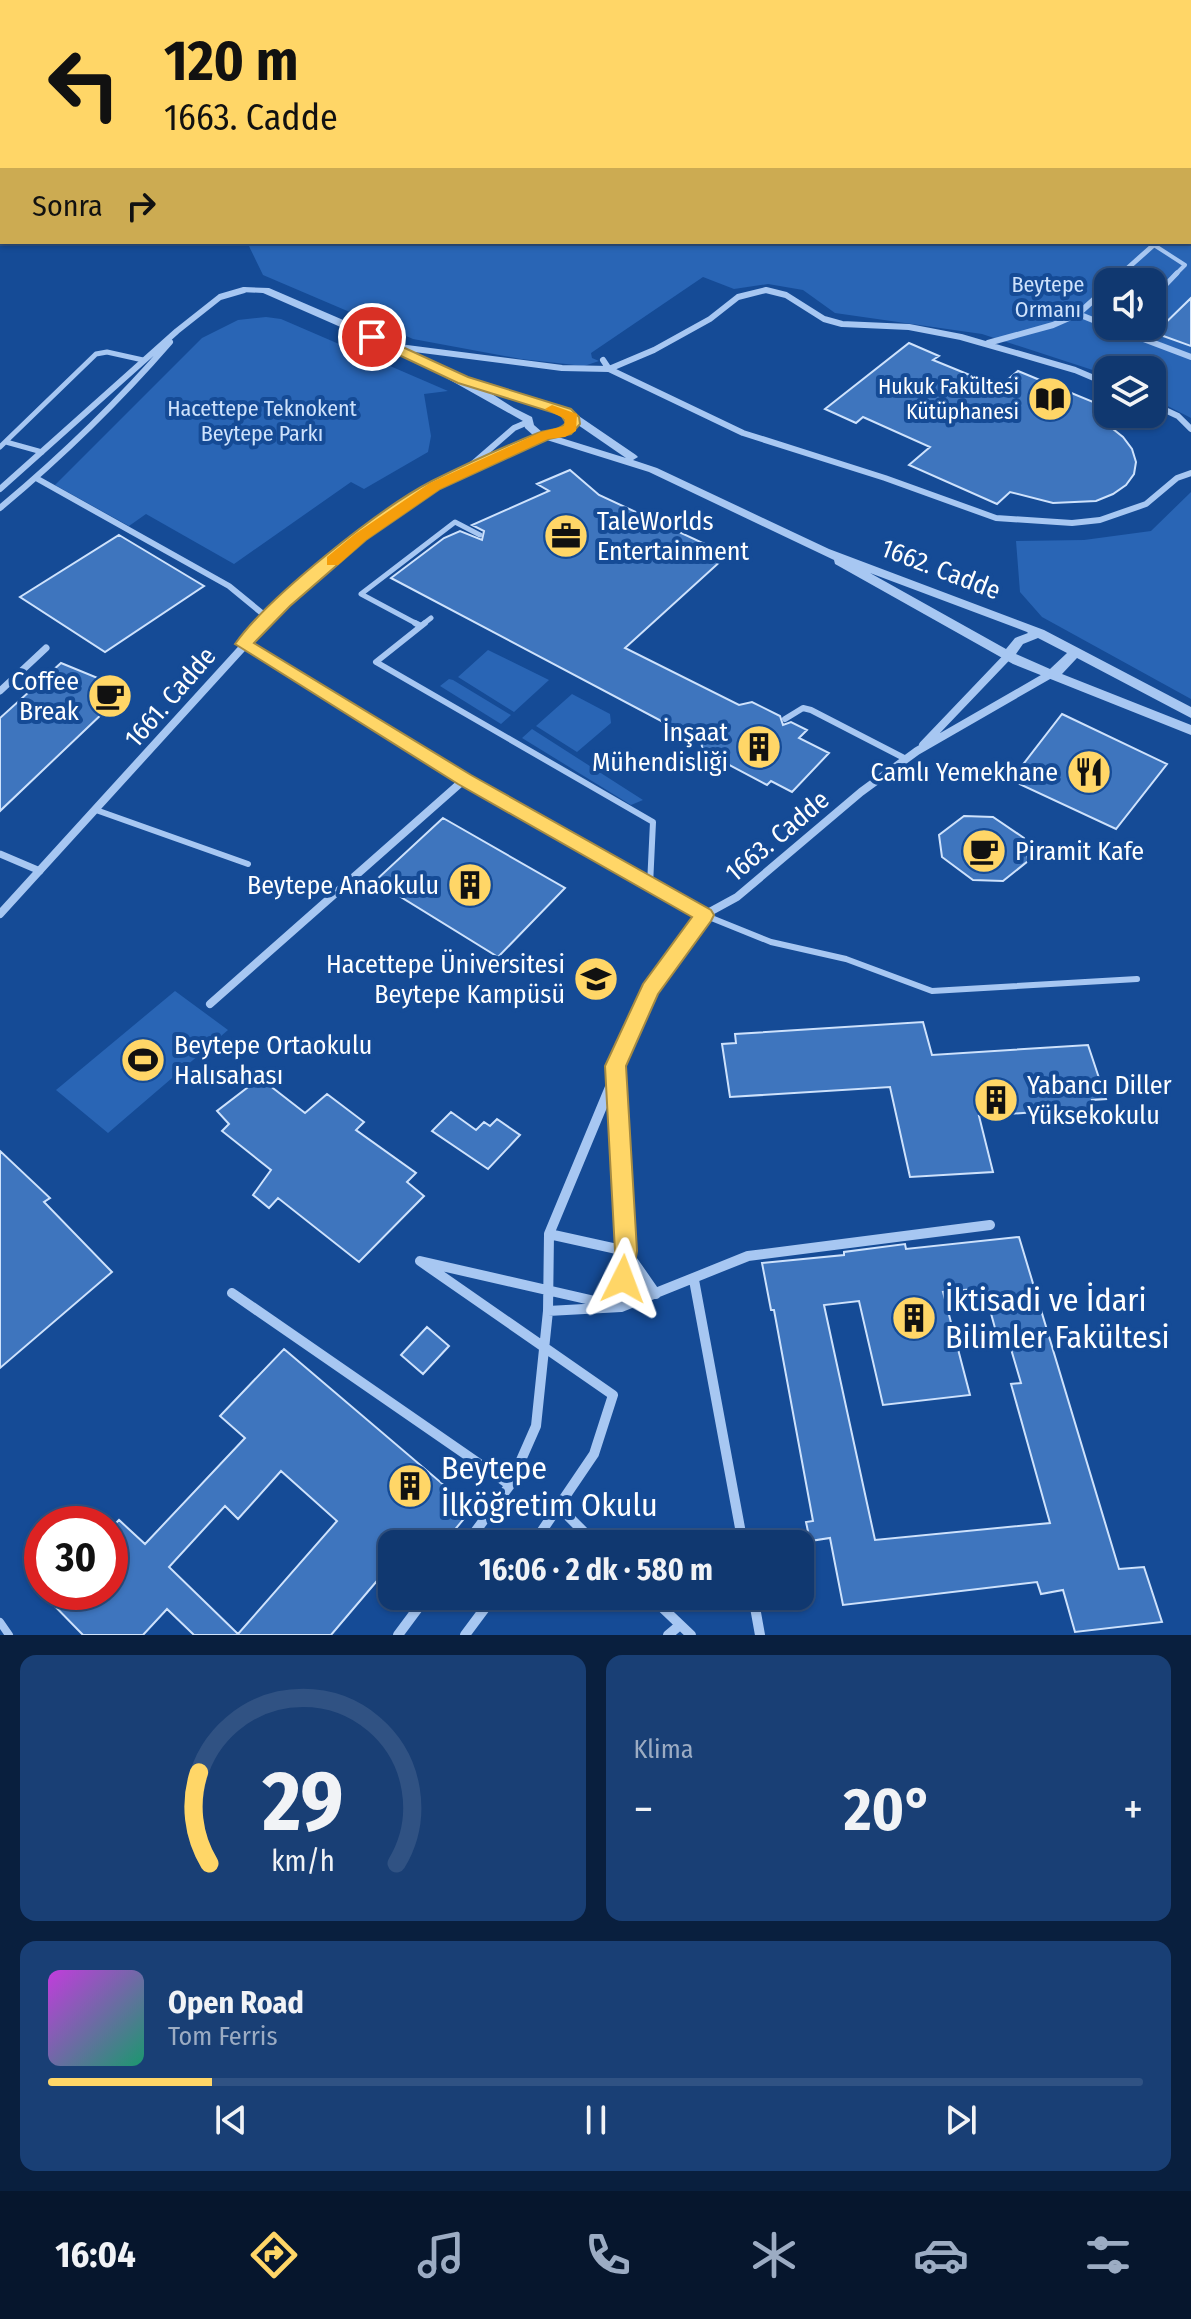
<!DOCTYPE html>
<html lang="tr">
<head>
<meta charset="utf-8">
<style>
	body { margin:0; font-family:"Fira Sans Condensed",sans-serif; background:#193f75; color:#f1f3f6; height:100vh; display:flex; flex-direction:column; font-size:30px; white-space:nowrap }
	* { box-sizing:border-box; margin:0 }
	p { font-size:26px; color:#9cacc3 }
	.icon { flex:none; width:44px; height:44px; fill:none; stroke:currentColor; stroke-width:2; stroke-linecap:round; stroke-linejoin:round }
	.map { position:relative; height:1635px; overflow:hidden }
	.sheet { display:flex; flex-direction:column; gap:20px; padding:20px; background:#091f3e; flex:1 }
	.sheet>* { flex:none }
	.banner { position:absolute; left:0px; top:0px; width:1192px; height:244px; box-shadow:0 2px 6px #0004,0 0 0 2px #305283; background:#ffd667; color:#111; overflow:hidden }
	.tools { position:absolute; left:1094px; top:268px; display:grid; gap:16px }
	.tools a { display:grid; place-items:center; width:72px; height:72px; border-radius:16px; background:#103870; box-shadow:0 2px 6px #0004,0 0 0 2px #305283; font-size:40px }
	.speed { position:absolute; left:24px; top:1506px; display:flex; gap:16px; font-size:40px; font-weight:700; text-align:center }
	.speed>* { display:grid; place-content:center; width:104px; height:104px; border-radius:50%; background:#103870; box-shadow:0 2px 6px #0004,0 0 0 2px #305283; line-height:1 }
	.speed .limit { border:12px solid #d22; background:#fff; color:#111 }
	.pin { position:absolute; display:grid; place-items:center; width:68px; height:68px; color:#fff; margin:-34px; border:4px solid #fff; border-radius:50%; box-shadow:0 2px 8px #0007 }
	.me { position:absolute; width:88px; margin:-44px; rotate:3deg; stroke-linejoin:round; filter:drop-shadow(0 0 6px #0008) }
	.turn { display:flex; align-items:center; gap:28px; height:168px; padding:0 32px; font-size:36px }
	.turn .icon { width:104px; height:104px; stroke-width:2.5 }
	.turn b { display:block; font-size:56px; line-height:68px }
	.then { display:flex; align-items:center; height:76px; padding:0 32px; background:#0003; gap:16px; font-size:30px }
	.big { font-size:60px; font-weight:700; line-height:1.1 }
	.sheet .card { flex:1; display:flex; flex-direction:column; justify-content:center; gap:12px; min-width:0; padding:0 28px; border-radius:16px; background:#193f75 }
	.sheet .dial { align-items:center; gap:0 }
	.dial svg { height:208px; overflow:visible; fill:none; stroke:#305283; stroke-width:7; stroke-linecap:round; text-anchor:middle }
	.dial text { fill:#f1f3f6; stroke:none }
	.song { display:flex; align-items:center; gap:24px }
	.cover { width:96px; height:96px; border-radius:12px; background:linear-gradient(135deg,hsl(290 70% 55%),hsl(160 70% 35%)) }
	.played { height:8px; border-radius:4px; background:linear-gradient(90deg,#ffd667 15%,#305283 15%) }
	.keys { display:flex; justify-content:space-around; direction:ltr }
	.heat { display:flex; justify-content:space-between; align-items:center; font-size:44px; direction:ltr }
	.sheet .tiles { flex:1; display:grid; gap:20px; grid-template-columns:1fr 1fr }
	.card:last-child { grid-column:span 2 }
	.trip { position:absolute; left:378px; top:1530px; width:436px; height:80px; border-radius:16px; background:#103870; box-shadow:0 2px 6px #0004,0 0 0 2px #305283; font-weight:700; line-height:80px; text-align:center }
	.dock { display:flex; height:128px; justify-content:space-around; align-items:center; background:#06162d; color:#9cacc3 }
	.dock .icon { width:56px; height:56px }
	.dock .active { color:#ffd667 }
	.dock b { font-size:36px; color:#f1f3f6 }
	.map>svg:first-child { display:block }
	.green { fill:#2965b5; fill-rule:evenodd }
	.building { fill:#3e75be; stroke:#cee2fc; stroke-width:2; fill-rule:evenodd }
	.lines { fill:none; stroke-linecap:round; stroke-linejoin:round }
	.service-far3 { stroke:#a7c7f2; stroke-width:4 }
	.service-far2 { stroke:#a7c7f2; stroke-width:5 }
	.service-far1 { stroke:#a7c7f2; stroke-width:6 }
	.service { stroke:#a7c7f2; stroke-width:8 }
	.pedestrian { stroke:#a7c7f2; stroke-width:7 }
	.minor-far3 { stroke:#a7c7f2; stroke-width:5 }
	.minor-far2 { stroke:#a7c7f2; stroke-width:6 }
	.minor-far1 { stroke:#a7c7f2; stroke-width:8 }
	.minor { stroke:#a7c7f2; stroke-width:10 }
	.tertiary { fill:#a7c7f2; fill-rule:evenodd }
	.route { fill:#ffd667; stroke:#a68b43; stroke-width:2 }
	.slow { fill:#f59e0b }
	.labels { text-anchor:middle; stroke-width:8; stroke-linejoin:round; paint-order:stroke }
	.far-park-label { font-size:22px; fill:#cee2fc; stroke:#154b96 }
	.far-poi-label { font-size:22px; fill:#fff; stroke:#154b96; text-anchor:end }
	.poi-label { font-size:26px; fill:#fff; stroke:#154b96; text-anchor:end }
	.street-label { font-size:26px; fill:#fff; stroke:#154b96 }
	.near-poi-label { font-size:32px; fill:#fff; stroke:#154b96; text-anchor:start }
</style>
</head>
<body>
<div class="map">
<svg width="1191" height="1635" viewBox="0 0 1191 1635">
	<rect width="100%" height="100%" fill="#154b96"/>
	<path class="green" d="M 472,0 L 1191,0 L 1191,418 L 1152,398 L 1152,370 L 1108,370 L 1108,375 L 982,334 L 835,313 L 803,290 L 768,284 L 734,289 L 703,277 L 591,353 L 592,358 L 599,361 L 584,366 L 521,359 L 413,339 L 263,275 L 247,242 L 1190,242 L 1190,2 L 465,2 ZM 1108,282 L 1152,282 L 1152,326 L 1108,326 Z
		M 266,317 L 281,319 L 448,391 L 424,394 L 431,436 L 428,452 L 364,489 L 351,482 L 234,564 L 146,514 L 129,526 L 55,485 L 202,338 L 238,320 Z
		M 1191,492 L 1191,699 L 1042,617 L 1020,592 L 1016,541 L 1084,540 L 1151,531 Z
		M 488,650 L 549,680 L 514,712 L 458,677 Z
		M 449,679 L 453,680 L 511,715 L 501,724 L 440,686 Z
		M 572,694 L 610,714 L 611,723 L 577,752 L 536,726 Z
		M 532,729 L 643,800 L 631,805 L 522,738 Z
		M 175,991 L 228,1030 L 108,1133 L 56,1090 Z"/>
	<path class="building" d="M 1191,298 L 1191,346 L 1155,333 Z
		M 909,343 L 939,356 L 933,360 L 999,387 L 1018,371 L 1103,406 L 1094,414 L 1123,437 L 1132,449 L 1136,462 L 1134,474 L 1126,485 L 1113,494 L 1096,501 L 1053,503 L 1010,492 L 997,504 L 909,465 L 930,447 L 863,417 L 856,423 L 825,409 Z
		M 570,470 L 599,495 L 718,550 L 714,554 L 723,559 L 625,648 L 739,705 L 752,702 L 780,716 L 783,725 L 791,722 L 807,730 L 799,738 L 829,753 L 792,792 L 771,781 L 767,785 L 703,751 L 701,742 L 391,578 L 444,538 L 460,531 L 482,540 L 484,531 L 472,525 L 549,491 L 537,484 Z
		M 119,535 L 204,586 L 105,652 L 20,597 Z
		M 61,663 L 127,690 L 0,811 L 0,718 Z
		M 1062,714 L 1167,764 L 1116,829 L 1011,780 Z
		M 964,816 L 993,817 L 1024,838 L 1028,861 L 1003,881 L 973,880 L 942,857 L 939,835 Z
		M 443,818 L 565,888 L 498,957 L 375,881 Z
		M 923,1022 L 932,1055 L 1088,1045 L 1106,1099 L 1092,1100 L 1094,1108 L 979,1116 L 993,1172 L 910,1177 L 890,1087 L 730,1097 L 722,1044 L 736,1043 L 735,1034 Z
		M 260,1078 L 305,1113 L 327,1094 L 364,1122 L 356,1130 L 416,1173 L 407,1182 L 424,1196 L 359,1262 L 278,1198 L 269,1208 L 253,1195 L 271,1170 L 222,1131 L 229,1124 L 217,1111 Z
		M 451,1112 L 476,1130 L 484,1122 L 490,1126 L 497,1119 L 520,1135 L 488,1169 L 432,1131 Z
		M 0,1151 L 50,1198 L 44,1202 L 112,1272 L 0,1368 Z
		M 1019,1237 L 1119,1569 L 1144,1567 L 1162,1622 L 1075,1632 L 1063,1590 L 1041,1594 L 1037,1582 L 843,1605 L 830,1538 L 810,1541 L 806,1522 L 813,1521 L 774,1310 L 771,1310 L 762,1263 L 844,1255 L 844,1252 L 905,1244 L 906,1249 ZM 984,1288 L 1001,1350 L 1011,1349 L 1021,1383 L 1011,1384 L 1050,1523 L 875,1540 L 824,1305 L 859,1301 L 883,1405 L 970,1395 L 943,1292 Z
		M 427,1327 L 449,1346 L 423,1374 L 401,1355 Z
		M 284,1349 L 472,1509 L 443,1544 L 392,1544 L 392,1597 L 376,1582 L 331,1635 L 194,1635 L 167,1609 L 143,1635 L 83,1635 L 41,1592 L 110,1592 L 110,1529 L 119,1520 L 145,1544 L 245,1438 L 220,1416 ZM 281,1471 L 337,1521 L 238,1634 L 169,1567 L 225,1506 L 238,1519 Z"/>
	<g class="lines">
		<path class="service-far3" d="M 1154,245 L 1185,265 L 1175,275"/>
		<path class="service-far2" d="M 1152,299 L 1177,273
			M 6,442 L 42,452
			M 0,447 L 96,354 L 107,352 L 143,360
			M 419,625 L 361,594 L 455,522 L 480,535
			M 422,625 L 431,618"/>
		<path class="service-far1" d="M 415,623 L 421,626
			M 425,623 L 376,662 L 653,822 L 650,885
			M 785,719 L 803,708 L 811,710 L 906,759
			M 96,810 L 248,864
			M 704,915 L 771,942 L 846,959 L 932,991 L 1137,979"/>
		<path class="service" d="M 0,1622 L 9,1635"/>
		<path class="pedestrian" d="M 0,691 L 46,648
			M 0,854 L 40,871"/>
		<path class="minor-far3" d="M 1120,275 L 1157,242"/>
		<path class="minor-far2" d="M 1113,282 L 1122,273
			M 1078,314 L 1108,326
			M 1109,326 L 1191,357
			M 988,343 L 1053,325 L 1078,314 L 1108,287
			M 399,347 L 562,368 L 609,369 L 654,350 L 710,319 L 738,297 L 766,290 L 786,295 L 824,319 L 842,324 L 909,327 L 961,337 L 1075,370 L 1108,384
			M 603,360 L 609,369 L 743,433 L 885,478 L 996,518 L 1072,523 L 1100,520 L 1146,504 L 1177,478 L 1191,473
			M 1152,404 L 1178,416 L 1191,429
			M 469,467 L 514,428 L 528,422
			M 36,478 L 229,586 L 268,618
			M 0,489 L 177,331 L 220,297 L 244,290
			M 0,508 C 61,457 118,402 170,342
			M 263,625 C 311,572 372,522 434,486 C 469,466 509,452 546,435"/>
		<path class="minor-far1" d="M 243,644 L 465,779 L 704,915
			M 923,745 L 1008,656
			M 0,914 L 265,623
			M 210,1004 L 465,779
			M 617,1070 L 650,990 L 704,915 L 737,897 L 861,792 L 917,751 L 1049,675"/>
		<path class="minor" d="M 549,1234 L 626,1251 L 656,1294
			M 694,1280 L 743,1544
			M 232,1293 L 510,1485
			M 548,1311 L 621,1307 L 748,1256 L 990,1225
			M 560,1508 L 596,1544
			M 466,1544 L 510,1485 L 536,1426 L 548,1311 L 549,1234 L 618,1068
			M 533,1544 L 594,1454 L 613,1395 L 420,1261 L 621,1307 L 626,1251 L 616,1071
			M 650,1596 L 691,1635
			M 753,1596 L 760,1635
			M 398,1635 L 427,1596
			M 465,1635 L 494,1596
			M 668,1635 L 680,1625"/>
		<path class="tertiary" d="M 2,164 L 2,171 L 0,172 L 0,165 Z
			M 244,287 L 269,288 L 392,341 L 467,378 L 570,410 L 636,455 L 638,457 L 633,460 L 657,468 L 829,549 L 1044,630 L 1191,707 L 1191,718 L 1077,658 L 1062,674 L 1191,725 L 1191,735 L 1013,664 L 835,564 L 834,560 L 649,472 L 534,436 L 525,428 L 523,421 L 409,357 L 263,293 L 240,292 L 239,290 ZM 484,389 L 562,414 L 626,458 L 542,432 L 534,425 L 532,417 L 514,408 ZM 870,573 L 1027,632 L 1028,633 L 1015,638 L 1006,649 ZM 1038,638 L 1067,653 L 1050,669 L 1016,654 L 1023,644 Z"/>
	</g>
	<path class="route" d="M 372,333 L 468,377 L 571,409 L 579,417 L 580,424 L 571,434 L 549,439 L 440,489 L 366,540 L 290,606 L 254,643 L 471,775 L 711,910 L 714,915 L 711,921 L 658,994 L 626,1066 L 637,1251 L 631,1287 L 623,1290 L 615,1287 L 612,1279 L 615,1251 L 605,1066 L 643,984 L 692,917 L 458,784 L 235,644 C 268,597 380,508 432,481 C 466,464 503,447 538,433 C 548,429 559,431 566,423 L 561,415 L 458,383 L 367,340 L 365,337 Z"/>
	<path class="slow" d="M 552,405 L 577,414 L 576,431 L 565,437 L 548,439 L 440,489 L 366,540 L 338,565 L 327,565 L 327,557 L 355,534 L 430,483 L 541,432 L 564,426 L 565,419 L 545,409 Z"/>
	<defs>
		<g id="library-disc" transform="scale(2.3)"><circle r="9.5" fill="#ffd667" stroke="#154b96"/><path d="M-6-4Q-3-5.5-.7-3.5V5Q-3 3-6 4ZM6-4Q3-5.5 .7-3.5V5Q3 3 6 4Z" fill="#111"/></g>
		<g id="office-disc" transform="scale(2.3)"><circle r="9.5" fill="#ffd667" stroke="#154b96"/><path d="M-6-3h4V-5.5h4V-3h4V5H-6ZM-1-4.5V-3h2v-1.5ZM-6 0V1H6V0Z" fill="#111"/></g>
		<g id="cafe-disc" transform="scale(2.3)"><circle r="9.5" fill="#ffd667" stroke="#154b96"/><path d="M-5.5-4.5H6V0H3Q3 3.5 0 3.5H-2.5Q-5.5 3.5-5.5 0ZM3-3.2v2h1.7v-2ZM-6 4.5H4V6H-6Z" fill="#111"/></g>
		<g id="building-disc" transform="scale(2.3)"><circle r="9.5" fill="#ffd667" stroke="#154b96"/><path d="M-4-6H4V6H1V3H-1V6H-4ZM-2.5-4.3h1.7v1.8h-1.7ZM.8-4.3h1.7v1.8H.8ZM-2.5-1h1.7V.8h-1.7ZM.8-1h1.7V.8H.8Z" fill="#111"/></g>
		<g id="restaurant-disc" transform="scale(2.3)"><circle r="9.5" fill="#ffd667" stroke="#154b96"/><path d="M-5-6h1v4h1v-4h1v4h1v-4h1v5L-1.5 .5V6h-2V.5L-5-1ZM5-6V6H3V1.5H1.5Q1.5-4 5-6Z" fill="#111"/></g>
		<g id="university-disc" transform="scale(2.3)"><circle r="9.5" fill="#ffd667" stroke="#154b96"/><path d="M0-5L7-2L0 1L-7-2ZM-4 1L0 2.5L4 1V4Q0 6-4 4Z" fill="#111"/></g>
		<g id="stadium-disc" transform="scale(2.3)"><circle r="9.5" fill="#ffd667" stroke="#154b96"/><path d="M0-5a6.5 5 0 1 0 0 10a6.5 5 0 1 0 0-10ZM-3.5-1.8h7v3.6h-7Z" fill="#111"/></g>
	</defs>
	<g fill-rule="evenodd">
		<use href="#library-disc" x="1050" y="399"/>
		<use href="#office-disc" x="566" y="536"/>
		<use href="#cafe-disc" x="110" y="696"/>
		<use href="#building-disc" x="759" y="747"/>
		<use href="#restaurant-disc" x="1089" y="772"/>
		<use href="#cafe-disc" x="984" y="851"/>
		<use href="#building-disc" x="470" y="885"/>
		<use href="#university-disc" x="596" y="979"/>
		<use href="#stadium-disc" x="143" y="1060"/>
		<use href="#building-disc" x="996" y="1100"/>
		<use href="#building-disc" x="914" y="1318"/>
		<use href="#building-disc" x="410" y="1486"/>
	</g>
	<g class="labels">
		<g class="far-park-label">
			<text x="1048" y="292">Beytepe<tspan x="1048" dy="25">Ormanı</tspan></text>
			<text x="262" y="416">Hacettepe Teknokent<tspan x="262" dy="25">Beytepe Parkı</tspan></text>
		</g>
		<g class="far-poi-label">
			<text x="1019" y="394">Hukuk Fakültesi<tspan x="1019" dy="25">Kütüphanesi</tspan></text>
		</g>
		<g class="poi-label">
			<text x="597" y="530" text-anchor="start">TaleWorlds<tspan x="597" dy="30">Entertainment</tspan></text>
			<text x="79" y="690">Coffee<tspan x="79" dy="30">Break</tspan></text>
			<text x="728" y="741">İnşaat<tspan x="728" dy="30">Mühendisliği</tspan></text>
			<text x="1058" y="781">Camlı Yemekhane</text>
			<text x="1015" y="860" text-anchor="start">Piramit Kafe</text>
			<text x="439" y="894">Beytepe Anaokulu</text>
			<text x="565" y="973">Hacettepe Üniversitesi<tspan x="565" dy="30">Beytepe Kampüsü</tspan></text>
			<text x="174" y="1054" text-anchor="start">Beytepe Ortaokulu<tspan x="174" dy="30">Halısahası</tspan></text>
			<text x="1027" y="1094" text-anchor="start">Yabancı Diller<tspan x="1027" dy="30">Yüksekokulu</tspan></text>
		</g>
		<g class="street-label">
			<text transform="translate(941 569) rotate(21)" y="9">1662. Cadde</text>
			<text transform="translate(170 697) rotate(-49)" y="9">1661. Cadde</text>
			<text transform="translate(777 836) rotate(-40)" y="9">1663. Cadde</text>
		</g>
		<g class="near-poi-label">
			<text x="945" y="1311">İktisadi ve İdari<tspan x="945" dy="37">Bilimler Fakültesi</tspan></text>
			<text x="441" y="1479">Beytepe<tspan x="441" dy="37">İlköğretim Okulu</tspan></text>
		</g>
	</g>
</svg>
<div class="tools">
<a><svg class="icon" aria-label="sound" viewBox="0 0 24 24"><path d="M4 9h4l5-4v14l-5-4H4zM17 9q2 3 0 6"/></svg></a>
<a><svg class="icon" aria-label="layers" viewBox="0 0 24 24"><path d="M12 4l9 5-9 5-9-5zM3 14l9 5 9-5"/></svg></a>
</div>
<div class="speed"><div class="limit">30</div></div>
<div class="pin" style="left:372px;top:337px;background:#d93025"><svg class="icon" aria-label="arrive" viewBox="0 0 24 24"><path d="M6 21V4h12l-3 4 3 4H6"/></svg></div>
<svg class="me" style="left:623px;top:1279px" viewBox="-20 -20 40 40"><path d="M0-17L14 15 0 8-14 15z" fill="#ffd667" stroke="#fff" stroke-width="4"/></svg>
<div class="trip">16:06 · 2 dk · 580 m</div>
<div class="banner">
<div class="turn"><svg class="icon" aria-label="left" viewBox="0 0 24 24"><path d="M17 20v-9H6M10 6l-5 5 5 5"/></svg><div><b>120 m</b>1663. Cadde</div></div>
<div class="then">Sonra<svg class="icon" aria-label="right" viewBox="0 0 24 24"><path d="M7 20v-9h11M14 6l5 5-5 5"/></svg></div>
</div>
</div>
<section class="sheet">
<div class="tiles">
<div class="card dial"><svg viewBox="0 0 100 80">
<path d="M14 69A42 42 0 1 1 86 69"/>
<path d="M14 69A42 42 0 0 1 10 34" stroke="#ffd667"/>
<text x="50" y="56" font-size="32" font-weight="700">29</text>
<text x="50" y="72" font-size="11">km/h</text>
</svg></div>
<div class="card"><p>Klima</p>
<div class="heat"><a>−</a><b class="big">20°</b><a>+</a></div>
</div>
<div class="card">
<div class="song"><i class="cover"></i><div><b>Open Road</b><p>Tom Ferris</p></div></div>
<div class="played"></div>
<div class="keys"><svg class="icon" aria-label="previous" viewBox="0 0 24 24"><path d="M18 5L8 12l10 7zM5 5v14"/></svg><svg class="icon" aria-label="pause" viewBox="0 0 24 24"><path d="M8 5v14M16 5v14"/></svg><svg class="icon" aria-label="next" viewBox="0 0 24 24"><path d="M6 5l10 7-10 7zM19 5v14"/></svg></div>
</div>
</div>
</section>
<nav class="dock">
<b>16:04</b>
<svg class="icon active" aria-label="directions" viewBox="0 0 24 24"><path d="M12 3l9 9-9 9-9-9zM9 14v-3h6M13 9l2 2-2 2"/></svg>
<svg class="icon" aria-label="music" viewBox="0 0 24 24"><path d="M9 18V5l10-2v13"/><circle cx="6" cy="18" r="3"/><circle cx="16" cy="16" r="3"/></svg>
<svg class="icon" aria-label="phone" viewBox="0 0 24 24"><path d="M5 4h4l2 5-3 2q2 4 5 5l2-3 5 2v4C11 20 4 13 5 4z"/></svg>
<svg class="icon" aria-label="climate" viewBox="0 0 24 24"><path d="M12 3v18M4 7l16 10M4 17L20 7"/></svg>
<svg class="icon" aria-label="car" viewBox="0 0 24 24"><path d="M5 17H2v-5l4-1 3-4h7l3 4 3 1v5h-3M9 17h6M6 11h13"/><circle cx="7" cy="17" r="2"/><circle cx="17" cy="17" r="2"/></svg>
<svg class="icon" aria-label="filters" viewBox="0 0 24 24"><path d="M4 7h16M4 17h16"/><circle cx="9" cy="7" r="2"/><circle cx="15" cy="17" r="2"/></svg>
</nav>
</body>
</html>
